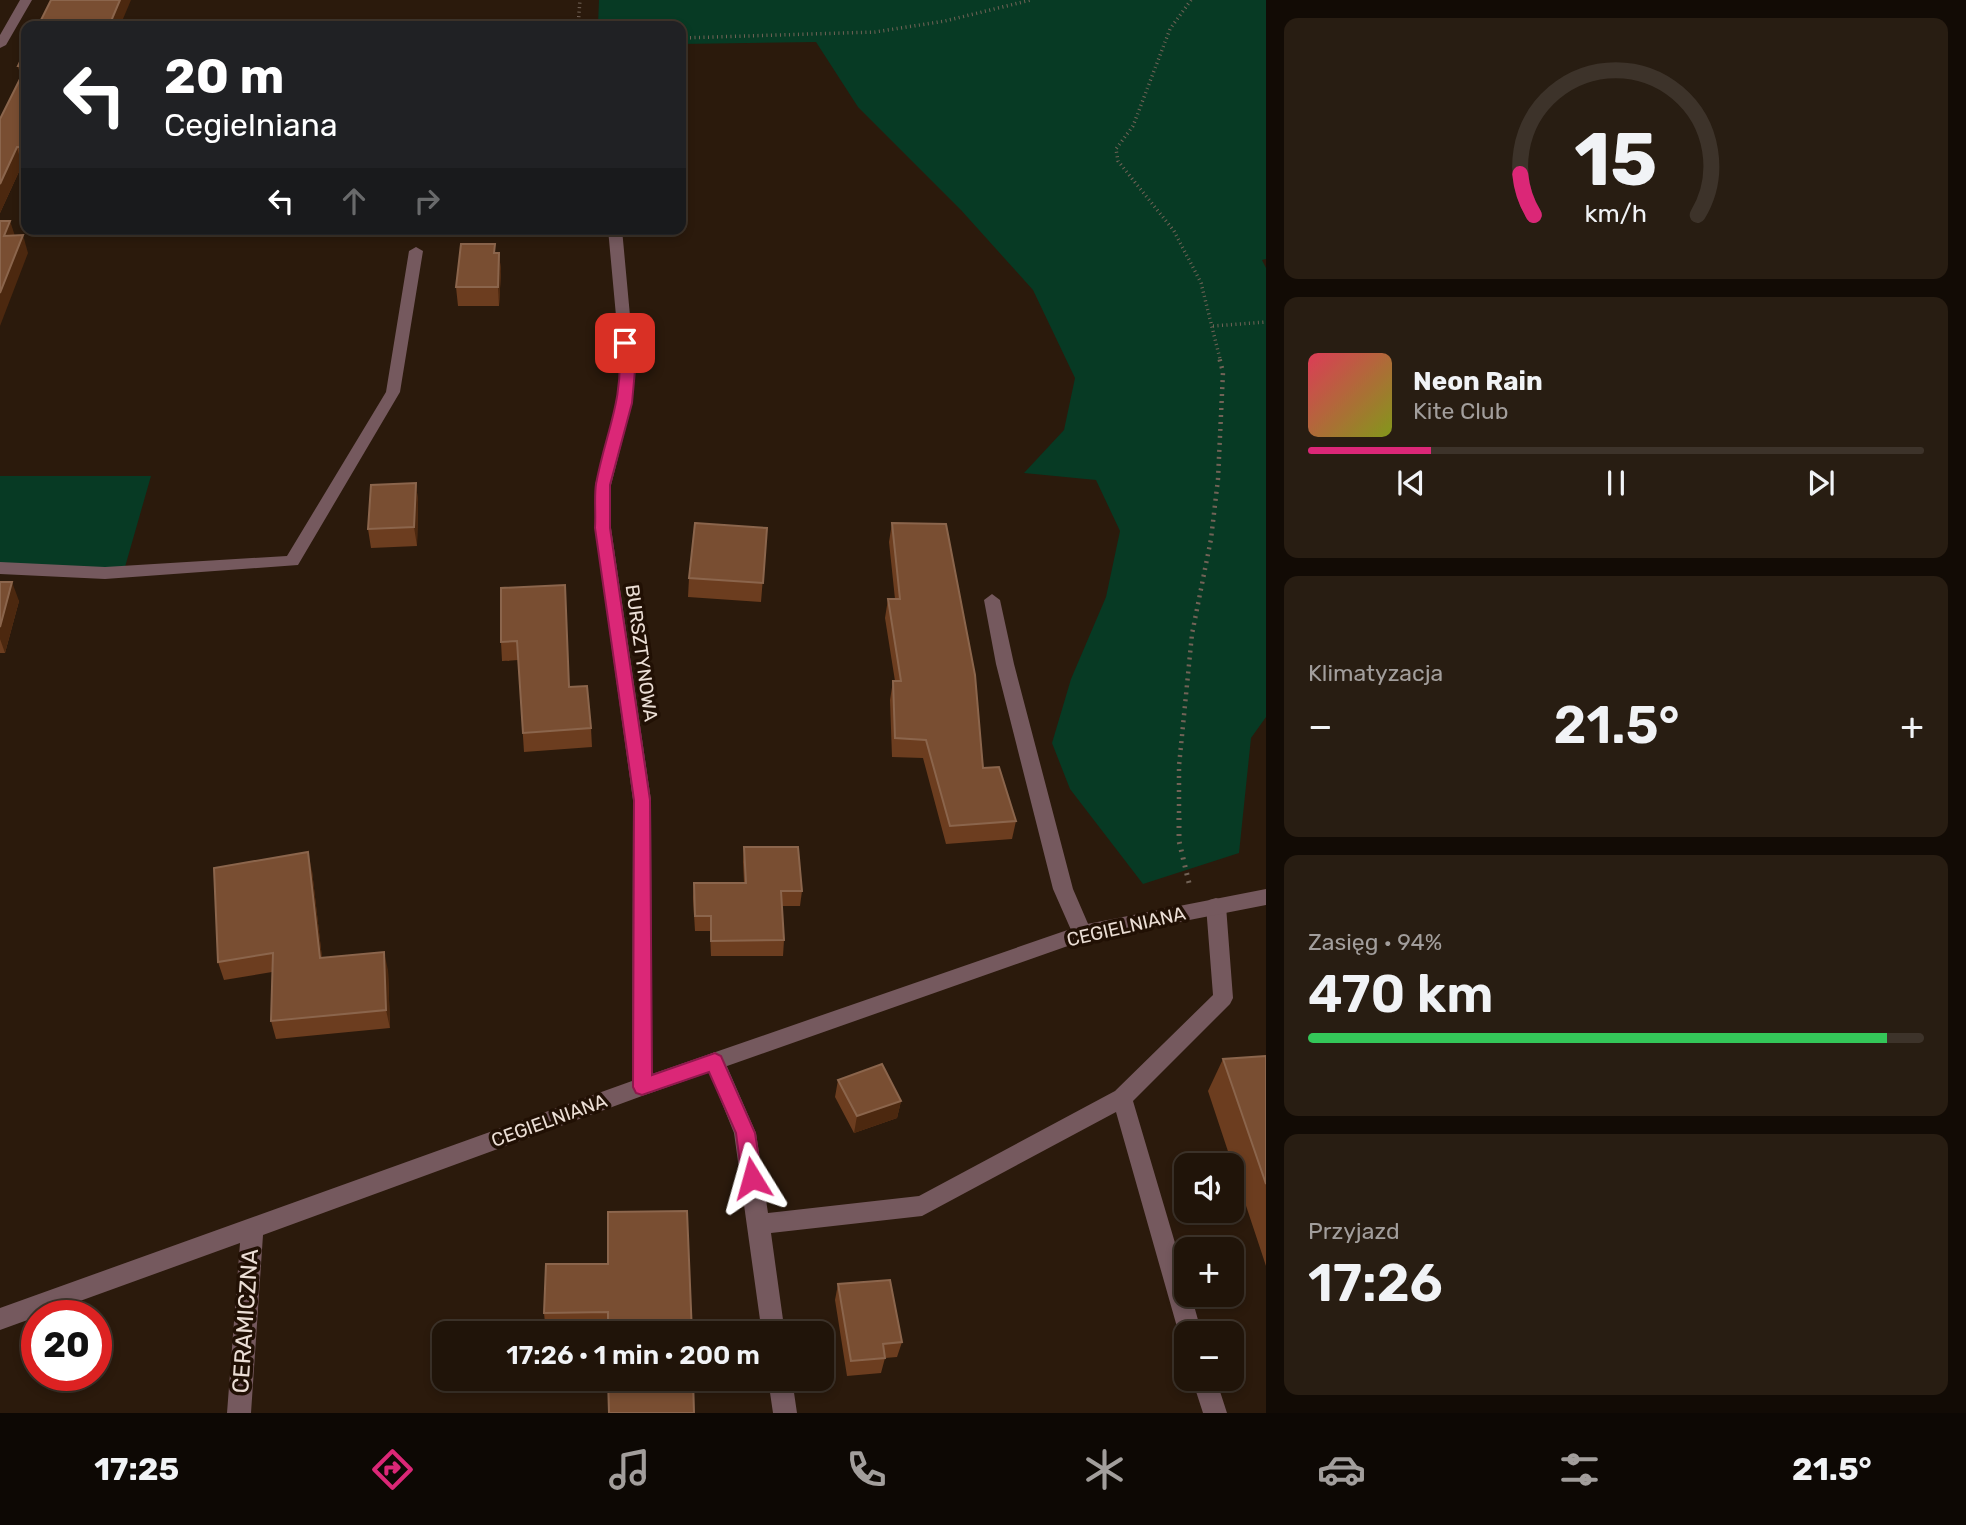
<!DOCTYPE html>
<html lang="pl">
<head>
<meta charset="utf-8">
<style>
	body { margin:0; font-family:Rubik,sans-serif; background:#281d12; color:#f1f3f6; height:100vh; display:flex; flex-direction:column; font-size:26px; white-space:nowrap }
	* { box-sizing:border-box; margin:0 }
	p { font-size:23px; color:#a29e9c }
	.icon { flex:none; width:38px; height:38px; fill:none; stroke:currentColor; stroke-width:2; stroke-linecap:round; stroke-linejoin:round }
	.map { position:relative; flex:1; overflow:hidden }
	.panel { display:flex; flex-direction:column; gap:18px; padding:18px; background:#120b05; width:700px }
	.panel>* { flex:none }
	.guide { position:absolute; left:21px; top:21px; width:665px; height:214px; border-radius:14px; box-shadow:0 4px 10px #0003,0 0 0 2px #3d332a; background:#202124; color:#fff; overflow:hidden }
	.controls { position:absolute; left:1174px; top:1153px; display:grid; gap:14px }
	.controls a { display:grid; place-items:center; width:70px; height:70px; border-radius:14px; background:#201409; box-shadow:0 4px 10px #0003,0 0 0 2px #3d332a; font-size:35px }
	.speed { position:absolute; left:21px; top:1300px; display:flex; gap:14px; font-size:35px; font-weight:700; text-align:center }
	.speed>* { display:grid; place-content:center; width:91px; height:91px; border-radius:50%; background:#201409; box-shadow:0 4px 10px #0003,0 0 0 2px #3d332a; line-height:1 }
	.speed .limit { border:10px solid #d22; background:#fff; color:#111 }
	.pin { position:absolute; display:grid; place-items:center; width:60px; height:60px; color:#fff; margin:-30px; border-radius:14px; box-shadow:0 4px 10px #0006 }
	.me { position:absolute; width:77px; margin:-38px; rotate:352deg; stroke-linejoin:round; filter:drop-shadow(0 0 5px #0008) }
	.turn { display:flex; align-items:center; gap:24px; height:147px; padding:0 28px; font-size:32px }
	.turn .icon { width:91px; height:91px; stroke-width:2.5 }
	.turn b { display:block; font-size:49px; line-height:60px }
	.lanes { display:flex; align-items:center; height:66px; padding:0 28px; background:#0003; justify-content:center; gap:35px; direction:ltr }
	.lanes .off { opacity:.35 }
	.big { font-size:52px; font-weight:600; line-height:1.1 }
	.panel .tile { flex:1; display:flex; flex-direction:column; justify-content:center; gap:10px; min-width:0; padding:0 24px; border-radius:14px; background:#281d12 }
	.panel .dial { align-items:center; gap:0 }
	.dial svg { height:182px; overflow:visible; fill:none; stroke:#3d332a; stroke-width:7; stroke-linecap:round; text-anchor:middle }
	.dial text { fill:#f1f3f6; stroke:none }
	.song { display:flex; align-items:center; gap:21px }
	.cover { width:84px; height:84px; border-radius:10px; background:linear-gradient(135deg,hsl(350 70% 55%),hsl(70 70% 35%)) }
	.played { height:7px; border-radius:4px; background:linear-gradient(90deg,#db2777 20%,#3d332a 20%) }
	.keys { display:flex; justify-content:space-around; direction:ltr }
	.heat { display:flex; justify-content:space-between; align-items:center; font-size:38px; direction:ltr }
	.charge { height:10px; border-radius:5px; background:linear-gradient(90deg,#34c759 94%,#3d332a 0) }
	.trip { position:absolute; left:432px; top:1321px; width:402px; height:70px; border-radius:14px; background:#201409; box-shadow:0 4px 10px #0003,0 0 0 2px #3d332a; font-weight:600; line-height:70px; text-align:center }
	.tabs { display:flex; height:112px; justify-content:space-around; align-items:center; background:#0d0804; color:#a29e9c }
	.tabs .icon { width:49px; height:49px }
	.tabs .active { color:#db2777 }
	.tabs b { font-size:32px; color:#f1f3f6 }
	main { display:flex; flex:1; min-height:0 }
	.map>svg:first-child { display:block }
	.green { fill:#073a24 }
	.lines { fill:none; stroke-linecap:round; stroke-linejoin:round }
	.path-far2 { stroke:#726357; stroke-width:3.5; stroke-dasharray:1 3.5; stroke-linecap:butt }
	.path-far1 { stroke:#726357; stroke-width:4.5; stroke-dasharray:2 5; stroke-linecap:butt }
	.path { stroke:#726357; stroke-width:5; stroke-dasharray:2 6; stroke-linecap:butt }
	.lane { fill:#75595e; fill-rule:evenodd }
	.street { fill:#75595e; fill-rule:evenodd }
	.wall { fill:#6c3d1f }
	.shaded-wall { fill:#4c280f }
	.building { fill:#794e32; stroke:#8b654c; stroke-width:2 }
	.route { fill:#db2777; stroke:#8e194d; stroke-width:2 }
	.labels { text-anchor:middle; stroke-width:7; stroke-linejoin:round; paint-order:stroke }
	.street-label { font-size:19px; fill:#ebded5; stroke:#211004 }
	.near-street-label { font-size:23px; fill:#ebded5; stroke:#211004 }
</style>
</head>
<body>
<main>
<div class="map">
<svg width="1266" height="1413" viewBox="0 0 1266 1413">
	<rect width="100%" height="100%" fill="#2b1a0c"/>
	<path class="green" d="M 599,0 L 1266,0 L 1266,259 L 1262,260 L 1266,268 L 1266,717 L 1251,738 L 1239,853 L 1143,884 L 1070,789 L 1052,743 L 1071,679 L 1106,597 L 1120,531 L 1096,480 L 1024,473 L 1064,430 L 1075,378 L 1033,290 L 961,210 L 858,107 L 816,42 L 681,44 L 681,26 L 598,26 Z
		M 0,476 L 151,476 L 125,567 L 0,568 Z"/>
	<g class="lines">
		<path class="path-far2" d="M 1191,0 L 1170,29 L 1133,126 L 1116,149 L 1118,161 L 1174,231 L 1201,283 L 1220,359
			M 578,26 L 580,0
			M 681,38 L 875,32 L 945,21 L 1031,0
			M 1213,326 L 1266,322"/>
		<path class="path-far1" d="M 1179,820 L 1179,766 L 1192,634 L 1211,539 L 1218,479 L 1223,372 L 1219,357"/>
		<path class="path" d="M 1179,818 L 1179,841 L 1189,883"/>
		<path class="lane" d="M 416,247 L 423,251 L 400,392 L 298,565 L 105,579 L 0,574 L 0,562 L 105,567 L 287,556 L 386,392 L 409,251 Z
			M 992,594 L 1000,600 L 1014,664 L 1073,889 L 1092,933 L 1089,939 L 1082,941 L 1075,939 L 1053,889 L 996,664 L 984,600 Z
			M 1216,898 L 1223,900 L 1226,906 L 1233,998 L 1230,1004 L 1133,1101 L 1186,1280 L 1186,1295 L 1191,1295 L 1202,1334 L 1186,1334 L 1186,1344 L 1179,1334 L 1116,1112 L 922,1216 L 771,1233 L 785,1334 L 762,1334 L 734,1133 L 705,1061 L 708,1055 L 715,1052 L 722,1055 L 756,1133 L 768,1213 L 919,1196 L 1115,1091 L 1213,995 L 1206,906 L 1209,900 Z
			M 768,1379 L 792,1379 L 797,1413 L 773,1413 Z
			M 1192,1379 L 1216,1379 L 1227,1413 L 1203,1413 Z"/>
		<path class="street" d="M 20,0 L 32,0 L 6,45 L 0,48 L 0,35 Z
			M 608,229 L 622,229 L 635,370 L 632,403 L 611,485 L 611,528 L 651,800 L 652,1074 L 1082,925 L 1266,889 L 1266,905 L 1082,941 L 642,1096 L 263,1235 L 251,1413 L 227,1413 L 240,1243 L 0,1330 L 0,1308 L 632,1081 L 633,800 L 595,528 L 595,485 L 618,403 L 621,370 Z"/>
	</g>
	<path class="wall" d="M 26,49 L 26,165 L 22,165 L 0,213 L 0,119 L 21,78 L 18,66 Z
		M 449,229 L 489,229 L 488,236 L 449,235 Z
		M 495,253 L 499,253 L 501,271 L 499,306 L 458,306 L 456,287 Z
		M 416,483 L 418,502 L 417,546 L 371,548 L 368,529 Z
		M 892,523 L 983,768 L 1016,821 L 1012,839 L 946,844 L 923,758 L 892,757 L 890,700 L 893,681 L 895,681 L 885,618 L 888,599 L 895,599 L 889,542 Z
		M 767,528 L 761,602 L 688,597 L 689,578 Z
		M 0,582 L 19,601 L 5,653 L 0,653 Z
		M 501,588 L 569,687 L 591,728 L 592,747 L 524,752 L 518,660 L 502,661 L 501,642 Z
		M 744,847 L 802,891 L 800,906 L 782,906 L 784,940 L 783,956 L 711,956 L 710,931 L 695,931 L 693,898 L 694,883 L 744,883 L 743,862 Z
		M 312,871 L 322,958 L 388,970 L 390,1028 L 276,1039 L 271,1021 L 272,972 L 224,980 L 218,962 Z
		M 1266,1056 L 1266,1266 L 1208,1091 L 1223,1059 Z
		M 838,1080 L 901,1101 L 897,1118 L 854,1133 L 835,1097 Z
		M 546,1264 L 692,1334 L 546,1334 L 544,1313 Z
		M 838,1284 L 902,1342 L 897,1357 L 885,1358 L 881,1373 L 847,1376 L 835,1300 Z"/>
	<path class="shaded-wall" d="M 120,0 L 131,0 L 120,26 L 109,26 Z
		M 26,139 L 26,162 L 22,147 Z
		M 17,147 L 22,165 L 0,213 L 0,184 Z
		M 10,221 L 16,239 L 4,236 Z
		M 23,235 L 28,253 L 0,326 L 0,293 Z
		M 499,253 L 501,271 L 499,306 L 498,287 Z
		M 416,483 L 418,502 L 417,546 L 414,527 Z
		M 12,582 L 19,601 L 5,653 L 0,639 L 0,627 Z
		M 308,852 L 312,871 L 324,976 L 320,958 Z
		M 384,952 L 388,970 L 390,1028 L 386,1010 Z
		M 901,1101 L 897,1118 L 854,1133 L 857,1116 Z"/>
	<path class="building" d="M 51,0 L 120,0 L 109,26 L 38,26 Z
		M 26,49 L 26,66 L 18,66 Z
		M 26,67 L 26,139 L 22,147 L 17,147 L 0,184 L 0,119 Z
		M 0,221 L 10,221 L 4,236 L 23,235 L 0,293 Z
		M 461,244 L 495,244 L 494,253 L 499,253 L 498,287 L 456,287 Z
		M 416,483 L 414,527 L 368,529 L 371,485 Z
		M 695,523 L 767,528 L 763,583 L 689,578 Z
		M 892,523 L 946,524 L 975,675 L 983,768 L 999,767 L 1016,821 L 950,826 L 926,740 L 895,738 L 893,681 L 901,681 L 888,599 L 900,599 Z
		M 0,582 L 12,582 L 0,627 Z
		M 565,585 L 569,687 L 587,686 L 591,728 L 523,733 L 517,641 L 501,642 L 501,588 Z
		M 744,847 L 798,847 L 802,891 L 781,891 L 784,940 L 711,941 L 711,916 L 695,916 L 694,883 L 746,883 Z
		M 308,852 L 320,958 L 384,952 L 386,1010 L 271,1021 L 273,953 L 218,962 L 214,868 Z
		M 1266,1056 L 1266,1184 L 1223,1059 Z
		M 882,1064 L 901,1101 L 857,1116 L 838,1080 Z
		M 687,1211 L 692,1334 L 608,1334 L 608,1312 L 544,1313 L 546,1264 L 608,1264 L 608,1212 Z
		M 890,1280 L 902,1342 L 883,1344 L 885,1358 L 851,1361 L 838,1284 Z
		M 608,1379 L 693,1379 L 694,1413 L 609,1413 Z"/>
	<path class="route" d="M 625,339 L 632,343 L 635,370 L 632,403 L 610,485 L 610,528 L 650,800 L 652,1075 L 715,1053 L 721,1056 L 755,1133 L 762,1178 L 759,1185 L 752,1188 L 745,1185 L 742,1178 L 736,1133 L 709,1072 L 642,1095 L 636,1093 L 633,1087 L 634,800 L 595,528 C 596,513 594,497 596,484 C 606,430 624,402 619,343 Z"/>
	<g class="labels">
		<g class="street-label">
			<text transform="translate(642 653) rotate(82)" y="7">BURSZTYNOWA</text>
			<text transform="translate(1126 926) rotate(-13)" y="7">CEGIELNIANA</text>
			<text transform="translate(549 1120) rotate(-20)" y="7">CEGIELNIANA</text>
		</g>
		<g class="near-street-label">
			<text transform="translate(245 1321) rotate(-86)" y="8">CERAMICZNA</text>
		</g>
	</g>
</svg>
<div class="controls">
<a><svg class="icon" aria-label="sound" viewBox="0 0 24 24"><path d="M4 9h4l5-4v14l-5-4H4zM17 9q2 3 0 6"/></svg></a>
<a>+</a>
<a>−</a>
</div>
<div class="speed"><div class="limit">20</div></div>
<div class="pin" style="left:625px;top:343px;background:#d93025"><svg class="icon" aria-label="arrive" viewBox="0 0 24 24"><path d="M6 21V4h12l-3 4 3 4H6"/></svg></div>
<svg class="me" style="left:752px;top:1178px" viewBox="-20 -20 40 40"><path d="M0-17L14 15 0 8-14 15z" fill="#db2777" stroke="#fff" stroke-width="4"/></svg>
<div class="trip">17:26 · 1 min · 200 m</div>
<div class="guide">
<div class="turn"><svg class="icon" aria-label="left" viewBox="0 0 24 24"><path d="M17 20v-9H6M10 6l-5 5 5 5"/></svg><div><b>20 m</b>Cegielniana</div></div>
<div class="lanes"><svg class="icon" aria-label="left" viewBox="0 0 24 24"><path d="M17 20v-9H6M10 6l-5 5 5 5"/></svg><svg class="icon off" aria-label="ahead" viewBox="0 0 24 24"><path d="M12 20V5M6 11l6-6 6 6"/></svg><svg class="icon off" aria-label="right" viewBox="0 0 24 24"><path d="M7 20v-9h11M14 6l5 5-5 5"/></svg></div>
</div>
</div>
<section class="panel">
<div class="tile dial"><svg viewBox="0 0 100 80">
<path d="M14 69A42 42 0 1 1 86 69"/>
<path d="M14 69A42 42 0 0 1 8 51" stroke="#db2777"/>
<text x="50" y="56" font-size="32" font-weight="700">15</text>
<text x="50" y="72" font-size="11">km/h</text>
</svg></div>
<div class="tile">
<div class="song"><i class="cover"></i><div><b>Neon Rain</b><p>Kite Club</p></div></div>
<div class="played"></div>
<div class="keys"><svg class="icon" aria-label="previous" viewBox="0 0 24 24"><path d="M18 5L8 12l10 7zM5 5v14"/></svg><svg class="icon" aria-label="pause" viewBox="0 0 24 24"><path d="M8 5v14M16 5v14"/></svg><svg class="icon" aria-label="next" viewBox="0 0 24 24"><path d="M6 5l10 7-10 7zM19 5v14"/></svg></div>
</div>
<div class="tile"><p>Klimatyzacja</p>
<div class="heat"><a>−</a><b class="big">21.5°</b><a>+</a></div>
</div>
<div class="tile"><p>Zasięg · 94%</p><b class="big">470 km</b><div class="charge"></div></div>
<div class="tile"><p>Przyjazd</p><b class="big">17:26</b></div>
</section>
</main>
<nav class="tabs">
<b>17:25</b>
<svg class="icon active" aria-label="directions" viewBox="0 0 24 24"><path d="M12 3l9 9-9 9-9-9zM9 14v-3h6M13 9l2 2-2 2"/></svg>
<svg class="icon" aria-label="music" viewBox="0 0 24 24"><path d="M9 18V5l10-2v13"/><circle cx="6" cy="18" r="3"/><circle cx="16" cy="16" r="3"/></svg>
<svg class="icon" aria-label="phone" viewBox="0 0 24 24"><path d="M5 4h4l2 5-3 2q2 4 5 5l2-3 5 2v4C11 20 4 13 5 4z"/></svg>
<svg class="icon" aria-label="climate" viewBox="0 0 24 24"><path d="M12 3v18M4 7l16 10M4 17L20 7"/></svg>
<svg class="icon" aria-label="car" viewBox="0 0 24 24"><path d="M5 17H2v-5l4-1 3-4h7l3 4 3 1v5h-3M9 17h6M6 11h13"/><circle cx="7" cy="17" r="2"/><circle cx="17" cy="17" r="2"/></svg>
<svg class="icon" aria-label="filters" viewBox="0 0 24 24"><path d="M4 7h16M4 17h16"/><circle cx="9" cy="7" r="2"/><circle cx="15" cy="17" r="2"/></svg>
<b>21.5°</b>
</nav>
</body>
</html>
